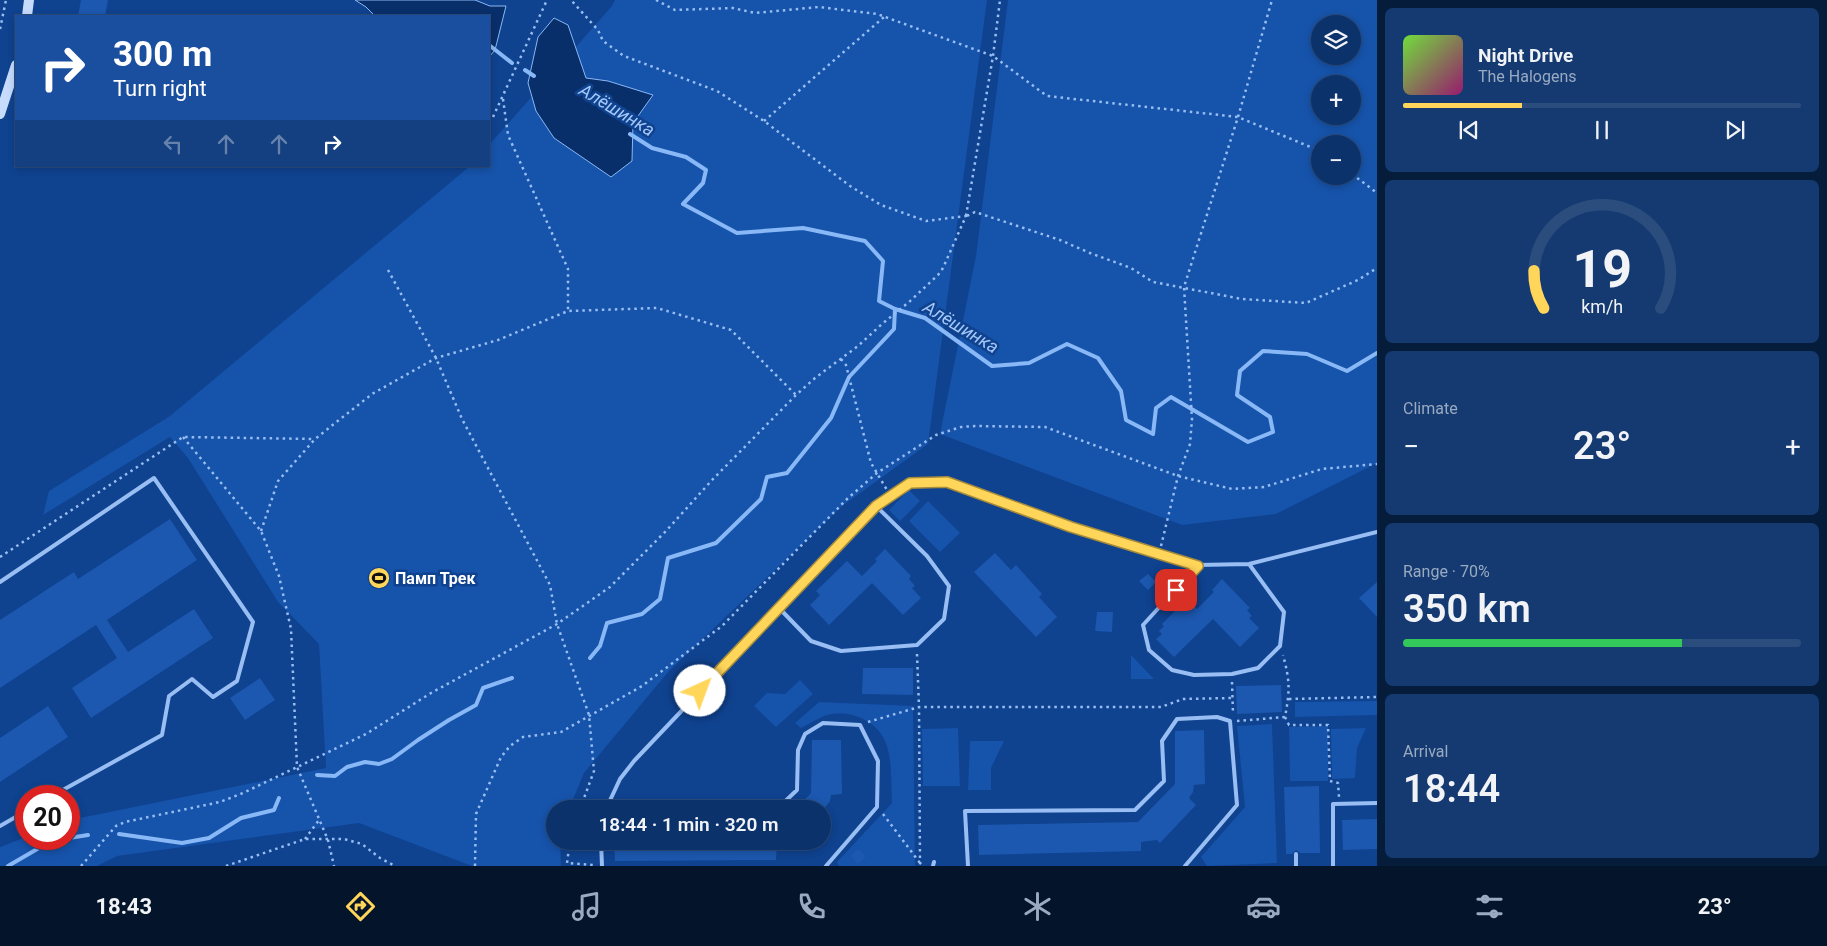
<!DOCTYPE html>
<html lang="en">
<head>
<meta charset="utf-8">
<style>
	body { margin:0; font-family:Roboto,sans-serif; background:#143a71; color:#f1f3f6; height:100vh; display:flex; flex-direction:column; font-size:19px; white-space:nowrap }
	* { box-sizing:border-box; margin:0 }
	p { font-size:16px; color:#9aaac1 }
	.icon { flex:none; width:28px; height:28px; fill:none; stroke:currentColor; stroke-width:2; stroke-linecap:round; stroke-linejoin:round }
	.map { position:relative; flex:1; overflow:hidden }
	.drawer { display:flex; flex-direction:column; gap:8px; padding:8px; background:#061c3b; width:450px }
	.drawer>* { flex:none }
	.banner { position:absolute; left:15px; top:15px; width:475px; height:152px; border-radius:0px; box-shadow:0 2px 8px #0003,0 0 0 1px #2b4d7e; background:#1a4fa0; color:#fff; overflow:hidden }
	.controls { position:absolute; left:1311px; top:15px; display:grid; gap:10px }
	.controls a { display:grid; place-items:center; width:50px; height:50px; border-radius:50%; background:#0b326b; box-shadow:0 2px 8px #0003,0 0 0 1px #2b4d7e; font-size:25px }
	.speed { position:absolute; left:15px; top:785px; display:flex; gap:10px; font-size:25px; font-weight:700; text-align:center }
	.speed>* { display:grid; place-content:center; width:65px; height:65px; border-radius:50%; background:#0b326b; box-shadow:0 2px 8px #0003,0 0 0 1px #2b4d7e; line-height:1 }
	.speed .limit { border:8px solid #d22; background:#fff; color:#111 }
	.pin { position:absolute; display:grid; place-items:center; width:42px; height:42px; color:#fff; margin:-21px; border-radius:10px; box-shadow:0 2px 8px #0006 }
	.me { position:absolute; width:55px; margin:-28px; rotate:43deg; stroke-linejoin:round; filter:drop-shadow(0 0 4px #0008) }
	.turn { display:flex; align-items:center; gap:18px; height:105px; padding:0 15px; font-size:22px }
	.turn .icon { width:65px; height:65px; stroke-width:2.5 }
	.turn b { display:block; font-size:35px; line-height:42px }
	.lanes { display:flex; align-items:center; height:48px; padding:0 15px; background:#0003; justify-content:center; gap:25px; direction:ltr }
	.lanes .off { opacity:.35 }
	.big { font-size:38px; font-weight:600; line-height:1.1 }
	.drawer .tile { flex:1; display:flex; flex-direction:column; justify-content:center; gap:8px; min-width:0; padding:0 18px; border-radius:8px; background:#143a71 }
	.drawer .dial { align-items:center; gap:0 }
	.dial svg { height:130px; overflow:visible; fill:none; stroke:#2b4d7e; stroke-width:7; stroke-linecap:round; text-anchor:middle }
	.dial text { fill:#f1f3f6; stroke:none }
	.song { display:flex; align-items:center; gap:15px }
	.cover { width:60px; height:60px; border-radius:8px; background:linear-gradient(135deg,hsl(100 70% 55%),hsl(320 70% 35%)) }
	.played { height:5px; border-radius:2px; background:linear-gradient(90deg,#ffd65a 30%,#2b4d7e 30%) }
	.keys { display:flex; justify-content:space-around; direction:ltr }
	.heat { display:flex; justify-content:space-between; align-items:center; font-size:28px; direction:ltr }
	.charge { height:8px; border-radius:4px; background:linear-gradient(90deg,#34c759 70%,#2b4d7e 0) }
	.trip { position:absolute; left:546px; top:800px; width:285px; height:50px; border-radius:25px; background:#0b326b; box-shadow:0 2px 8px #0003,0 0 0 1px #2b4d7e; font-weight:600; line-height:50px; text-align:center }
	.dock { display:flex; height:80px; justify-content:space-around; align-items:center; background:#04142b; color:#9aaac1 }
	.dock .icon { width:35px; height:35px }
	.dock .on { color:#ffd65a }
	.dock b { font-size:22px; color:#f1f3f6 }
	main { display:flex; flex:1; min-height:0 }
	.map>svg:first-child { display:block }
	.green { fill:#1653aa; fill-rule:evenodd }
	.water { fill:#092f6b; stroke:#89b8f7 }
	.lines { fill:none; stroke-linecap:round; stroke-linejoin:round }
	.stream { stroke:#89b8f7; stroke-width:4 }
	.building { fill:#1c58af }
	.path { stroke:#98bef3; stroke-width:2.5; stroke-dasharray:2.5 4; stroke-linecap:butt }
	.service { stroke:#98bef3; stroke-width:4 }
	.secondary { stroke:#c7dcfd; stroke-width:10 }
	.route-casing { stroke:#a68b3a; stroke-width:12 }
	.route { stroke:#ffd65a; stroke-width:9 }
	.labels { text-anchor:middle; stroke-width:5; stroke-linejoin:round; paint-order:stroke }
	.poi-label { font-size:16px; font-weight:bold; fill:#fff; stroke:#0f428f; text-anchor:start }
	.water-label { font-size:18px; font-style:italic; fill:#a4c8fa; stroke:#0f428f }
</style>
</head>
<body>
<main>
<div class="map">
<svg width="1377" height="866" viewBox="0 0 1377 866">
	<rect width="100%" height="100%" fill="#0f428f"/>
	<path class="green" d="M 615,0 L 987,0 L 928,444 L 842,506 L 669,671 L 584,773 L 569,809 L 555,809 L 555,841 L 560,841 L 561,866 L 472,866 L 359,823 L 117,856 L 97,866 L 0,866 L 0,847 L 26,837 L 26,839 L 69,839 L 69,822 L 80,818 L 326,768 L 319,644 L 278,602 L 188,458 L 170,437 L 43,515 L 49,491 L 170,416 L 470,166 L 489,166 L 489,145 L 612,6 Z
		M 1008,0 L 1377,0 L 1377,463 L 1276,514 L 1182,525 L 940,434 L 976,256 ZM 1320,24 L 1352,24 L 1352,56 L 1320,56 ZM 1320,84 L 1352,84 L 1352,116 L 1320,116 ZM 1320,144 L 1352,144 L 1352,176 L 1320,176 Z
		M 909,490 L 920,501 L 900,521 L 889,510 Z
		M 928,501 L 960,533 L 940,552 L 909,521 Z
		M 1131,655 L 1154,679 L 1131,679 Z
		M 800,680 L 813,694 L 776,727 L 754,706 L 767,693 L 785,694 Z
		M 1377,701 L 1377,715 L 1295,717 L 1295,702 Z
		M 819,702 L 913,706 L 915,866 L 839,866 L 837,862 L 892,803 C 891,786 892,766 888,750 C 882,724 857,711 832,714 C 822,715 810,724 801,728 L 795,723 Z
		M 1272,724 L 1277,863 L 1207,866 L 1201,857 L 1245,807 L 1237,726 Z
		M 1328,726 L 1328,781 L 1290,781 L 1289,727 Z
		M 958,728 L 960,786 L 923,786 L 922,729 Z
		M 1366,728 L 1357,748 L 1355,778 L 1332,779 L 1331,729 Z
		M 970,741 L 1004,741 L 991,768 L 991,790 L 968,790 Z"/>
	<path class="water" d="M 355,0 L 475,0 L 490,6 L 506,6 L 495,50 L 489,57 L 489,16 L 375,16 L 366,7 Z
		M 554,18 L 568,25 L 586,78 L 608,81 L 653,95 L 633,123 L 632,161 L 611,177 L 554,138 L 536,111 L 528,83 L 538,37 Z"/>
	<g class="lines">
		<path class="stream" d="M 489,45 L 512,63
			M 525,70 L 534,76
			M 630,134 L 652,148 L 686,157 L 706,170 L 703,183 L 683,204 L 737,233 L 803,228 L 865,241 L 883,261 L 879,301 L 895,309 L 925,318 L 992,366 L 1029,363 L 1067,344 L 1098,358 L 1121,391 L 1126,420 L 1153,434 L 1156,408 L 1171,397 L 1248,442 L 1273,432 L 1270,417 L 1237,395 L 1240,371 L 1263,351 L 1307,354 L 1347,371 L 1377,353
			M 590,658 L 600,646 L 607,623 L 642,614 L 660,599 L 668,558 L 716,543 L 761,499 L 767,477 L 787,473 L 831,418 L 849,377 L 894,329 L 895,309
			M 317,775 L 335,776 L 347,767 L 365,762 L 379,764 L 392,759 L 418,740 L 449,720 L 476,705 L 483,688 L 512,678
			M 119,834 L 182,843 L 209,838 L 241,818 L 274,810 L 279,798
			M 69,838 L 88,835
			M 8,866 L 39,848 L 67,839"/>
	</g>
	<path class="building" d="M 81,0 L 108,0 L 105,16 L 78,16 Z
		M 170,519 L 197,560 L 107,620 L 128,652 L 194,609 L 213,638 L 91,718 L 72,688 L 117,658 L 96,625 L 0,688 L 0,620 L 74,572 L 78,579 Z
		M 885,549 L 911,576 L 909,579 L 915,586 L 912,588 L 921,598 L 903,615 L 872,583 L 829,625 L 810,605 L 820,595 L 816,591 L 847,561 L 862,576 L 877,561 L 875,559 Z
		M 995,553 L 1011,570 L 1016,565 L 1042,594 L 1039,597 L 1057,617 L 1036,637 L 974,572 Z
		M 1148,574 L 1156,582 L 1148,590 L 1139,581 Z
		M 1222,579 L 1250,608 L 1247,610 L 1252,616 L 1249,618 L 1259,628 L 1240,647 L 1213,619 L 1174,657 L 1156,639 L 1162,634 L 1159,631 L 1164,626 L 1162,624 L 1187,599 L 1197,609 L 1214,592 L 1212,590 Z
		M 1377,582 L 1377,617 L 1359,598 Z
		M 1097,612 L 1113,612 L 1112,632 L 1095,631 Z
		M 863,668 L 913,668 L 913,695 L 862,694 Z
		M 260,678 L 275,700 L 245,720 L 230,698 Z
		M 1281,685 L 1282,712 L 1237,714 L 1236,686 Z
		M 48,706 L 68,737 L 0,782 L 0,738 Z
		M 1204,730 L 1205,784 L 1194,785 L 1193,792 L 1189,798 L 1196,805 L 1160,843 L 1157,840 L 1141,842 L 1141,851 L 979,855 L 978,825 L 1138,822 L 1175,784 L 1175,731 Z
		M 812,740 L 841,740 L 842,794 L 831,795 L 830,801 L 824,809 L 796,809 L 811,793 Z
		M 1319,786 L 1320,853 L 1300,853 L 1296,850 L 1292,854 L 1286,854 L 1284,787 Z
		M 1377,819 L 1377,849 L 1343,850 L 1342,820 Z
		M 614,841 L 777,841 L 776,860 L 615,861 Z
		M 858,849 L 866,856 L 858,864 L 850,856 Z"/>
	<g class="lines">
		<path class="path" d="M 656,0 L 675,10 L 733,8 L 755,13 L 819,7 L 877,14 L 993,56 L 1047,96 L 1238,117 L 1320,151
			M 0,29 L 6,0
			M 503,99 L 508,135 L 568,269 L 568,311
			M 493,117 L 547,0
			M 764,121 L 884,17
			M 1352,174 L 1377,193
			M 966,216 L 993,56 L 1000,0
			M 967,216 L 975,212 L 1060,240 L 1090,253 L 1131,268 L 1153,282 L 1242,299 L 1306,303 L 1358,280 L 1377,268
			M 388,270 L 436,358 L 462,419 L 550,585 L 557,624 L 589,715 L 594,771 L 580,809
			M 841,359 L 846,365 L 871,463 L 887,490
			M 183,437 L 261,531 L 279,576 L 291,629 L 297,767 L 328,840 L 334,866
			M 261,531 L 278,481 L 315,439 L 372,394 L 436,358 L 498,340 L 568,311 L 657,308 L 731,330 L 796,395
			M 1161,546 L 1178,476 L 1190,444 L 1192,419 L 1184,287 L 1238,117 L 1272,0
			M 0,557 L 183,437 L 315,439
			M 917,654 L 919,707 L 920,863 L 923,866
			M 1232,682 L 1233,714
			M 1289,699 L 1377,697
			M 1285,717 L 1289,725 L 1328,725 L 1330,781 L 1338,783 L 1339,797
			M 1237,721 L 1285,717 C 1290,690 1290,681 1283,655
			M 868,722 L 919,707 L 1161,707 L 1183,699 L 1233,698
			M 883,814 L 920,863
			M 305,839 L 319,820
			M 570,841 L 567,863 L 593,865
			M 81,866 L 116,826 L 125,822 L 220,802 L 243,793 L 366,734 L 431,693 L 557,624 L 610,587 L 666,531 L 713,479 L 796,395 L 815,378 L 858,346 L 882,324 L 909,302 L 938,275 L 943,268 L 966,216 L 926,221 L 881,205 L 850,186 L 764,121 L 717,91 L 624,56 L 603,41 L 598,30 L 571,0
			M 226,866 L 305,839 L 344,839 L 362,844 L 380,858 L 395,866
			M 475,866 L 476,814 L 501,757 L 510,746 L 523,737 L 561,732 L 642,686 L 722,626 L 847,499 L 877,473 L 936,435 L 961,427 L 975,426 L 1045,427 L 1178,476 L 1232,489 L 1264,487 L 1322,469 L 1377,464"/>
		<path class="service" d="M 1198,565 L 1143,625 L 1149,650 L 1172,670 L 1194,675 L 1232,674 L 1258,668 L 1280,646 L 1284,612 L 1249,564
			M 0,582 L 154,478 L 253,622 L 237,681 L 213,697 L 192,679 L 169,696 L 162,735 L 52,796
			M 779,608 L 811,641 L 841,651 L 917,645 L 944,619 L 949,586 L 927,556 L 876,506
			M 606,809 L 620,779 L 634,761 L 876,506 L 910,483 L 947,482 L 1071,527 L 1198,565 L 1249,564 L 1377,532
			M 777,809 L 797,790 L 798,750 L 805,734 L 823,723 L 860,725 L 878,761 L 877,807 L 826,866
			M 0,826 L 26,811
			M 601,841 L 602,866
			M 1296,854 L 1296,866
			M 933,866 L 934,862
			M 968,866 L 965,811 L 1135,810 L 1164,781 L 1162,741 L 1177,719 L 1217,717 L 1230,721 L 1237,805 L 1185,866
			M 1333,866 L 1333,804 L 1377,803"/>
		<path class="secondary" d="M 27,16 L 29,0
			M 0,114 L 16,65"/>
	</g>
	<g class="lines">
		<g class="route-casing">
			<path id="route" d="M 700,691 L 876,506 L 910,483 L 947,482 L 1071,527 L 1198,566 L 1176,590"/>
		</g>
		<use href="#route" class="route"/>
	</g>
	<defs>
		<g id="stadium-disc" transform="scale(1.125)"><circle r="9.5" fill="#ffd65a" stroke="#0f428f"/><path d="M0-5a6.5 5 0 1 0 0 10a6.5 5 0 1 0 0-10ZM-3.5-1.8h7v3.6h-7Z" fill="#111"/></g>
	</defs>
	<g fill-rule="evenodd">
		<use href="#stadium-disc" x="379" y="578"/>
	</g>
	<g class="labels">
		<g class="poi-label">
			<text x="395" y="584">Памп Трек</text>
		</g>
		<g class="water-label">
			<text transform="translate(617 110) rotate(31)" y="6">Алёшинка</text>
			<text transform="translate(961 327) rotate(31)" y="6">Алёшинка</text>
		</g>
	</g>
</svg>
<div class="controls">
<a><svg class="icon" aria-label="layers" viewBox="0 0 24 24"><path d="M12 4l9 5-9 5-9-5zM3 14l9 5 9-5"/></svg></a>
<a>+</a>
<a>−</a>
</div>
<div class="speed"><div class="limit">20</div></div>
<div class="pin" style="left:1176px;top:590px;background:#d93025"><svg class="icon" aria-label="arrive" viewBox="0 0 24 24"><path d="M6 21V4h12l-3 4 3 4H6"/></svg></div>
<svg class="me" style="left:700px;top:691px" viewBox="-20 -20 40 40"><circle r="19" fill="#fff"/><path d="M0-13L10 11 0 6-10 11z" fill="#ffd65a"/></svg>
<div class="trip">18:44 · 1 min · 320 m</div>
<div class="banner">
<div class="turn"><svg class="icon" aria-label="right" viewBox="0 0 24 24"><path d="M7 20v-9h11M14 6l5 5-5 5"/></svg><div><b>300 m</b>Turn right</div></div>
<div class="lanes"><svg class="icon off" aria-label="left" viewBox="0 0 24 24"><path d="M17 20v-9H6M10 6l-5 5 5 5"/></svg><svg class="icon off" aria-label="ahead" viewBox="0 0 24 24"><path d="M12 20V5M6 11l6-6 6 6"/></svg><svg class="icon off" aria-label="ahead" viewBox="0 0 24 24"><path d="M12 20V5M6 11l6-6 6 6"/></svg><svg class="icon" aria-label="right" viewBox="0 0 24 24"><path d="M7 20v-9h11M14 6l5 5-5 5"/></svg></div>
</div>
</div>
<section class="drawer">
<div class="tile">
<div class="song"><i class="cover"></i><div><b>Night Drive</b><p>The Halogens</p></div></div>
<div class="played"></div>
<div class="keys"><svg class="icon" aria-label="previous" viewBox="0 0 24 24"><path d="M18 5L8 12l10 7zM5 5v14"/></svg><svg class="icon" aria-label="pause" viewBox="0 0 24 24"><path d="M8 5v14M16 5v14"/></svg><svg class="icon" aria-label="next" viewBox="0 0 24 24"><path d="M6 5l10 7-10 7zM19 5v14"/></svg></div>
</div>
<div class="tile dial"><svg viewBox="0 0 100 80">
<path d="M14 69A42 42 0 1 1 86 69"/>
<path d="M14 69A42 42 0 0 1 8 46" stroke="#ffd65a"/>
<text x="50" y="56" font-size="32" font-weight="700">19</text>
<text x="50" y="72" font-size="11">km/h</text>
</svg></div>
<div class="tile"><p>Climate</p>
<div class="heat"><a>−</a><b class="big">23°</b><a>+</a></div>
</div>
<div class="tile"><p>Range · 70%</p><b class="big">350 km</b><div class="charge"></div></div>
<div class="tile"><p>Arrival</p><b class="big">18:44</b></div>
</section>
</main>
<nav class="dock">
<b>18:43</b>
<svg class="icon on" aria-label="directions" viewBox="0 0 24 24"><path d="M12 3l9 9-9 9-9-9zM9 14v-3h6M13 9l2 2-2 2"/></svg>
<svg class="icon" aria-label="music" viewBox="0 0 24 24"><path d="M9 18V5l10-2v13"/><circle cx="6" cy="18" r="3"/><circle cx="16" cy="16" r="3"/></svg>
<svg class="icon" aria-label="phone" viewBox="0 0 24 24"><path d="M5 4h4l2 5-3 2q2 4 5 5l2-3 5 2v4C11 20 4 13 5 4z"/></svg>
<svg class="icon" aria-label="climate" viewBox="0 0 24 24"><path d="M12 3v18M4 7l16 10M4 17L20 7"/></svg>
<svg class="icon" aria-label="car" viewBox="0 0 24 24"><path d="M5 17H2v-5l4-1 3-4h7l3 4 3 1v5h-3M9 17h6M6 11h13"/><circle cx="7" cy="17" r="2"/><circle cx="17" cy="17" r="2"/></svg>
<svg class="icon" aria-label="filters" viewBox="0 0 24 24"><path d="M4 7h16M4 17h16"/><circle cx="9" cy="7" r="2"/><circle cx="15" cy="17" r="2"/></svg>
<b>23°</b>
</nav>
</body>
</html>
